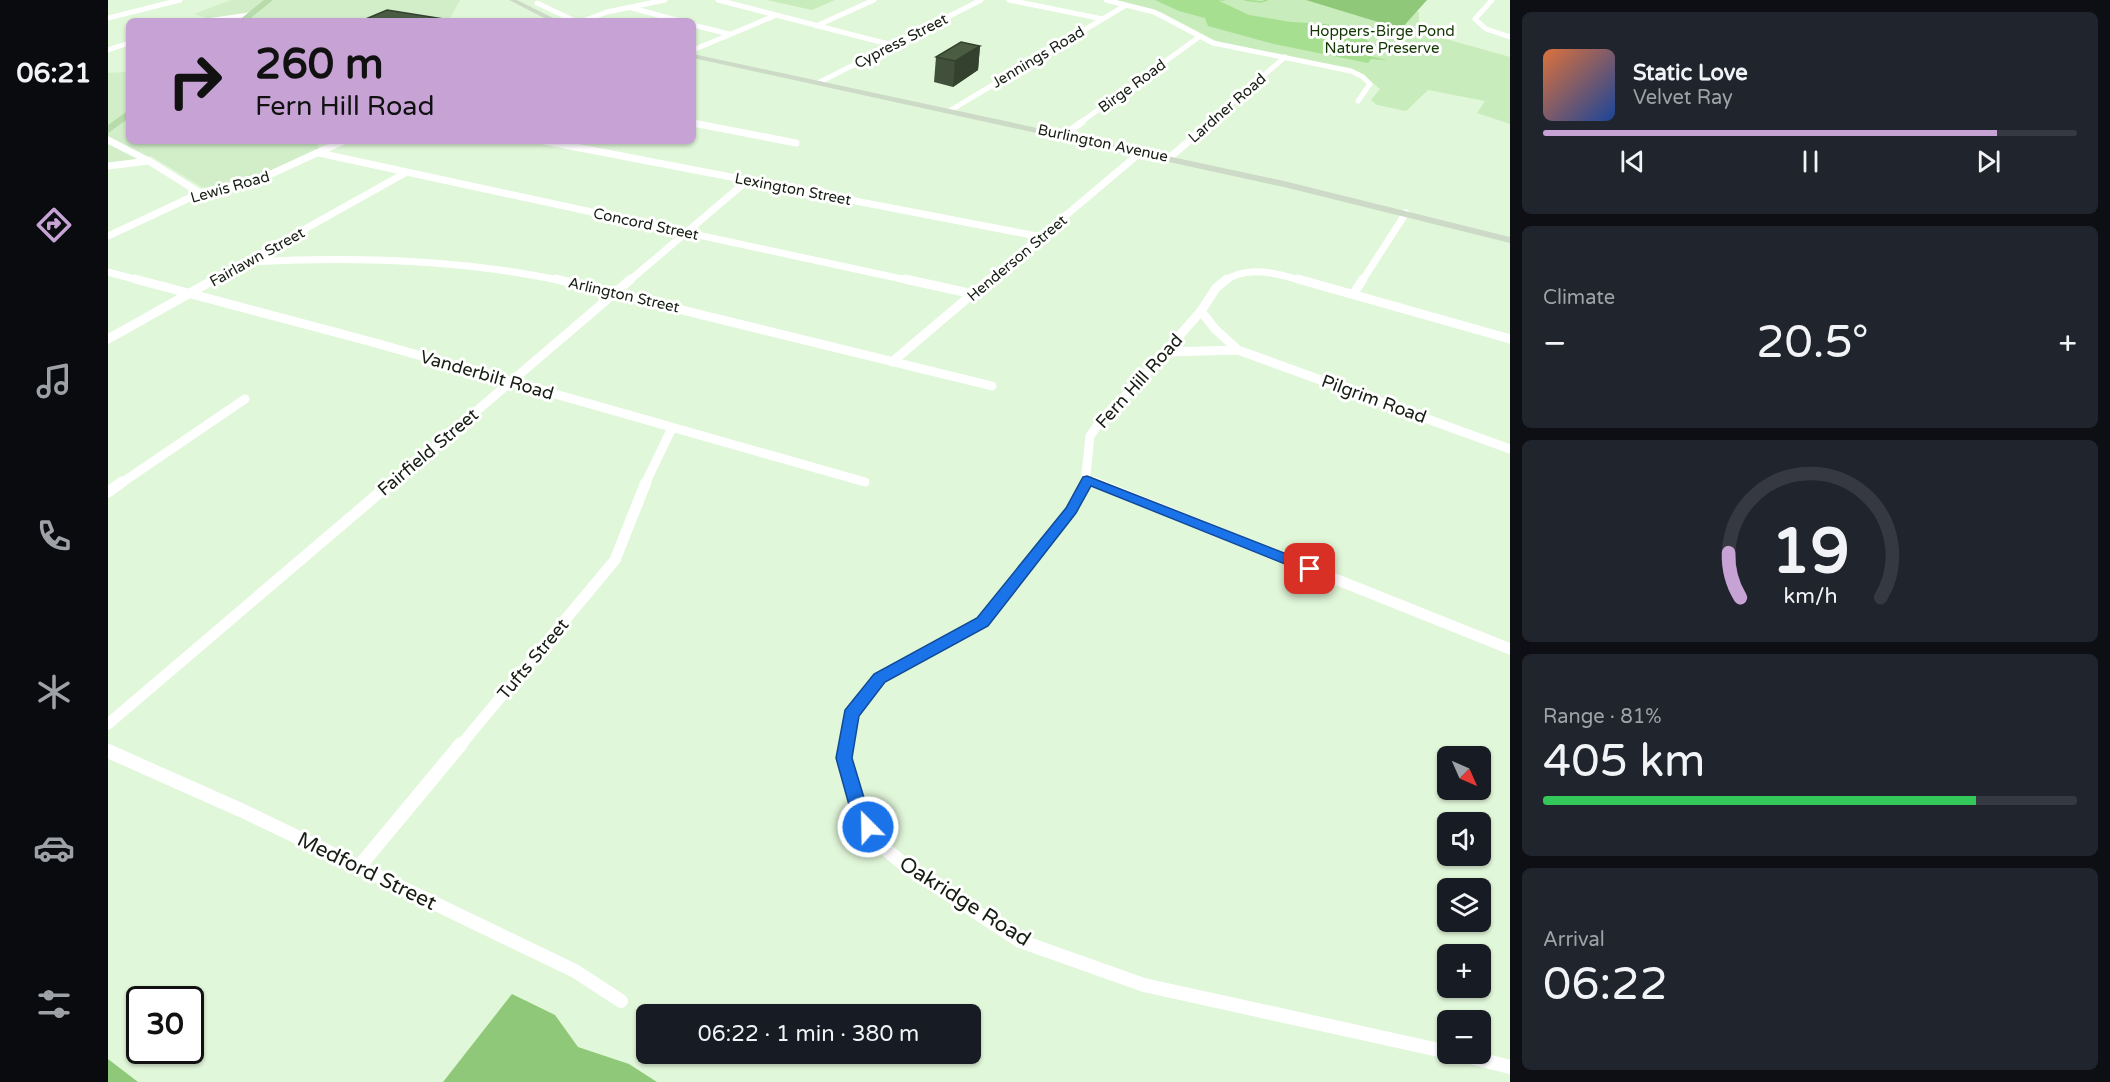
<!DOCTYPE html>
<html lang="en">
<head>
<meta charset="utf-8">
<style>
	body { margin:0; font-family:"Varela Round",sans-serif; background:#20242c; color:#f1f3f6; height:100vh; display:flex; flex-direction:column; font-size:22px; white-space:nowrap }
	* { box-sizing:border-box; margin:0 }
	p { font-size:20px; color:#9ea1a6 }
	.icon { flex:none; width:33px; height:33px; fill:none; stroke:currentColor; stroke-width:2; stroke-linecap:round; stroke-linejoin:round }
	.map { position:relative; flex:1; overflow:hidden }
	.details { display:flex; flex-direction:column; gap:12px; padding:12px; background:#0d0f14; width:600px }
	.details>* { flex:none }
	.banner { position:absolute; left:18px; top:18px; width:570px; height:126px; border-radius:9px; box-shadow:0 2px 4px #0004; background:#c7a2d5; color:#111; overflow:hidden }
	.needle { width:39px; rotate:135deg }
	.tools { position:absolute; left:1329px; top:746px; display:grid; gap:12px }
	.tools a { display:grid; place-items:center; width:54px; height:54px; border-radius:9px; background:#171b24; box-shadow:0 2px 4px #0004; font-size:30px }
	.speed { position:absolute; left:18px; top:986px; display:flex; gap:12px; font-size:30px; font-weight:700; text-align:center }
	.speed>* { display:grid; place-content:center; width:78px; height:78px; border-radius:50%; background:#171b24; box-shadow:0 2px 4px #0004; line-height:1 }
	.speed .limit { border:3px solid #111; border-radius:9px; background:#fff; color:#111 }
	.pin { position:absolute; display:grid; place-items:center; width:51px; height:51px; color:#fff; margin:-26px; border-radius:12px; box-shadow:0 3px 9px #0006 }
	.me { position:absolute; width:66px; margin:-33px; rotate:337deg; stroke-linejoin:round; filter:drop-shadow(0 0 4px #0008) }
	.turn { display:flex; align-items:center; gap:21px; height:126px; padding:0 30px; font-size:27px }
	.turn .icon { width:78px; height:78px; stroke-width:2.5 }
	.turn b { display:block; font-size:42px; line-height:51px }
	.big { font-size:45px; font-weight:600; line-height:1.1 }
	.details .widget { flex:1; display:flex; flex-direction:column; justify-content:center; gap:9px; min-width:0; padding:0 21px; border-radius:9px; background:#20242c }
	.details .dial { align-items:center; gap:0 }
	.dial svg { height:156px; overflow:visible; fill:none; stroke:#363941; stroke-width:7; stroke-linecap:round; text-anchor:middle }
	.dial text { fill:#f1f3f6; stroke:none }
	.song { display:flex; align-items:center; gap:18px }
	.cover { width:72px; height:72px; border-radius:9px; background:linear-gradient(135deg,hsl(20 70% 55%),hsl(220 70% 35%)) }
	.played { height:6px; border-radius:3px; background:linear-gradient(90deg,#c7a2d5 85%,#363941 85%) }
	.keys { display:flex; justify-content:space-around; direction:ltr }
	.heat { display:flex; justify-content:space-between; align-items:center; font-size:33px; direction:ltr }
	.charge { height:9px; border-radius:4px; background:linear-gradient(90deg,#34c759 81%,#363941 0) }
	.trip { position:absolute; left:528px; top:1004px; width:345px; height:60px; border-radius:9px; background:#171b24; box-shadow:0 2px 4px #0004; font-weight:600; line-height:60px; text-align:center }
	main { display:flex; flex:1; min-height:0 }
	.dock { display:flex; flex-direction:column; width:108px; justify-content:space-around; align-items:center; background:#090b0e; color:#9ea1a6 }
	.dock .icon { width:42px; height:42px }
	.dock .on { color:#c7a2d5 }
	.dock b { font-size:27px; color:#f1f3f6 }
	.map>svg:first-child { display:block }
	.built { fill:#d2eec9 }
	.green { fill:#c8ecbb }
	.forest { fill:#8fc879 }
	.water { fill:#a5df8f }
	.lines { fill:none; stroke-linecap:round; stroke-linejoin:round }
	.stream { stroke:#a5df8f; stroke-width:1.5 }
	.minor-far4 { stroke:#fff; stroke-width:5 }
	.minor-far3 { stroke:#fff; stroke-width:7 }
	.minor-far2 { stroke:#fff; stroke-width:9 }
	.minor-far1 { stroke:#fff; stroke-width:11 }
	.minor { stroke:#fff; stroke-width:14 }
	.secondary { fill:#ccdac7; fill-rule:evenodd }
	.trunk { fill:#b7dbaa; fill-rule:evenodd }
	.wall { fill:#40503a }
	.shaded-wall { fill:#34412f }
	.building { fill:#4a5d43; stroke:#34412f; stroke-width:1.5 }
	.route { fill:#1a73e8; stroke:#114b97; stroke-width:1.5 }
	.labels { text-anchor:middle; stroke-width:6; stroke-linejoin:round; paint-order:stroke }
	.far-park-label { font-size:15px; fill:#123700; stroke:#fff }
	.far-street-label { font-size:15px; fill:#161e13; stroke:#fff }
	.street-label { font-size:18px; fill:#161e13; stroke:#fff }
	.near-street-label { font-size:21px; fill:#161e13; stroke:#fff }
</style>
</head>
<body>
<main>
<nav class="dock">
<b>06:21</b>
<svg class="icon on" aria-label="directions" viewBox="0 0 24 24"><path d="M12 3l9 9-9 9-9-9zM9 14v-3h6M13 9l2 2-2 2"/></svg>
<svg class="icon" aria-label="music" viewBox="0 0 24 24"><path d="M9 18V5l10-2v13"/><circle cx="6" cy="18" r="3"/><circle cx="16" cy="16" r="3"/></svg>
<svg class="icon" aria-label="phone" viewBox="0 0 24 24"><path d="M5 4h4l2 5-3 2q2 4 5 5l2-3 5 2v4C11 20 4 13 5 4z"/></svg>
<svg class="icon" aria-label="climate" viewBox="0 0 24 24"><path d="M12 3v18M4 7l16 10M4 17L20 7"/></svg>
<svg class="icon" aria-label="car" viewBox="0 0 24 24"><path d="M5 17H2v-5l4-1 3-4h7l3 4 3 1v5h-3M9 17h6M6 11h13"/><circle cx="7" cy="17" r="2"/><circle cx="17" cy="17" r="2"/></svg>
<svg class="icon" aria-label="filters" viewBox="0 0 24 24"><path d="M4 7h16M4 17h16"/><circle cx="9" cy="7" r="2"/><circle cx="15" cy="17" r="2"/></svg>
</nav>
<div class="map">
<svg width="1402" height="1082" viewBox="0 0 1402 1082">
	<rect width="100%" height="100%" fill="#e1f7d9"/>
	<path class="built" d="M 123,0 L 352,0 L 341,21 L 95,21 L 101,19 L 86,14 Z
		M 21,69 L 21,141 L 208,141 L 211,148 L 160,173 L 124,185 L 100,189 L 92,186 L 43,156 L 25,161 L 0,165 L 0,73 L 16,72 Z"/>
	<path class="green" d="M 659,0 L 727,0 L 704,10 Z
		M 1006,0 L 1319,0 L 1306,11 L 1311,12 L 1311,25 L 1338,39 L 1402,57 L 1402,124 L 1369,113 L 1377,101 L 1320,90 L 1298,111 L 1269,105 L 1263,100 L 1272,89 L 1253,73 L 1112,43 L 1053,12 Z"/>
	<path class="forest" d="M 1198,0 L 1319,0 L 1293,29 Z
		M 404,994 L 447,1015 L 470,1047 L 521,1064 L 549,1082 L 335,1082 Z
		M 0,1059 L 30,1082 L 0,1082 Z"/>
	<path class="water" d="M 1047,0 L 1109,0 L 1141,15 L 1183,22 L 1218,24 L 1251,34 L 1264,44 L 1288,52 L 1273,48 L 1252,49 L 1257,55 L 1279,60 L 1263,59 L 1260,63 L 1166,44 L 1100,26 L 1097,18 L 1071,11 Z"/>
	<g class="lines">
		<path class="stream" d="M 1107,0 L 1116,0
			M 1137,0 L 1153,2 L 1159,0"/>
		<path class="minor-far4" d="M 610,0 L 784,45
			M 901,0 L 995,19
			M 998,0 L 1046,12 L 1105,43 L 1243,71 L 1255,77 L 1262,84 L 1250,101
			M 1384,0 L 1367,19 L 1378,29 L 1402,37
			M 429,3 L 467,21
			M 524,8 L 572,21
			M 0,18 L 72,0
			M 99,21 L 141,15
			M 475,21 L 499,12 L 557,0
			M 585,25 L 621,34
			M 708,26 L 766,0
			M 0,50 L 21,43
			M 585,50 L 666,16
			M 712,82 L 873,0
			M 843,110 L 1018,5
			M 972,123 L 1091,37
			M 1101,123 L 1177,57"/>
		<path class="minor-far3" d="M 585,123 L 688,143
			M 956,135 L 974,122
			M 0,140 L 41,161 L 92,193
			M 436,141 L 934,237
			M 211,153 L 803,281
			M 1061,158 L 1103,122
			M 0,166 L 41,161
			M 0,236 L 92,193 L 150,180 L 235,141
			M 141,262 C 246,256 352,259 455,281
			M 0,272 L 33,281
			M 104,281 L 297,173
			M 521,281 L 640,180
			M 880,281 L 1033,152
			M 1117,281 C 1139,264 1171,274 1195,281
			M 1254,281 L 1298,213"/>
		<path class="minor-far2" d="M 27,279 L 264,342 L 757,482
			M 448,279 L 884,386
			M 797,279 L 865,294
			M 1190,279 L 1402,339
			M 1246,293 L 1255,279
			M 1093,311 L 1107,329 L 1130,350
			M 0,339 L 107,279
			M 1058,352 L 1130,350 L 1402,449
			M 784,362 L 882,279
			M 979,480 L 989,484
			M 12,484 L 137,399
			M 283,484 L 523,279
			M 537,484 L 564,428
			M 977,484 L 982,436 L 994,419 L 1028,385 L 1093,311 L 1108,288 L 1119,279"/>
		<path class="minor-far1" d="M 985,482 L 1402,649
			M 0,492 L 14,482
			M 0,724 L 284,482
			M 352,746 L 507,560 L 538,482
			M 738,746 L 743,715 L 771,678 L 875,622 L 964,510 L 978,482"/>
		<path class="minor" d="M 738,744 L 736,758 L 752,812 L 768,841 L 799,867 L 912,941 L 1036,985 L 1340,1052
			M 0,751 L 135,811 L 467,971 L 513,1001
			M 250,868 L 353,744
			M 1346,1053 L 1402,1067"/>
		<path class="secondary" d="M 401,0 L 409,0 L 451,21 L 442,21 Z
			M 585,54 L 1176,181 L 1402,237 L 1402,243 L 1176,187 L 585,58 Z"/>
		<path class="trunk" d="M 156,0 L 165,0 L 139,21 L 130,21 Z
			M 21,110 L 21,118 L 0,133 L 0,125 Z"/>
	</g>
	<path class="wall" d="M 872,46 L 870,70 L 845,87 L 826,82 L 828,57 Z"/>
	<path class="shaded-wall" d="M 872,46 L 870,70 L 845,87 L 847,61 Z"/>
	<path class="building" d="M 279,10 L 342,20 L 339,21 L 253,21 Z
		M 853,42 L 872,46 L 847,61 L 828,57 Z"/>
	<path class="route" d="M 979,476 L 1207,565 L 1209,569 L 1207,572 L 1197,572 L 983,486 L 968,513 L 880,626 L 777,682 L 751,716 L 744,758 L 760,811 L 769,827 L 766,832 L 760,834 L 753,832 L 743,812 L 728,758 L 737,710 L 766,674 L 869,618 L 958,508 L 975,477 Z"/>
	<g class="labels">
		<g class="far-park-label">
			<text x="1274" y="36">Hoppers-Birge Pond<tspan x="1274" dy="17">Nature Preserve</tspan></text>
		</g>
		<g class="far-street-label">
			<text transform="translate(793 41) rotate(-27)" y="5">Cypress Street</text>
			<text transform="translate(930 57) rotate(-31)" y="5">Jennings Road</text>
			<text transform="translate(1024 86) rotate(-36)" y="5">Birge Road</text>
			<text transform="translate(1119 108) rotate(-41)" y="5">Lardner Road</text>
			<text transform="translate(995 143) rotate(12)" y="5">Burlington Avenue</text>
			<text transform="translate(122 187) rotate(-16)" y="5">Lewis Road</text>
			<text transform="translate(685 189) rotate(11)" y="5">Lexington Street</text>
			<text transform="translate(538 224) rotate(12)" y="5">Concord Street</text>
			<text transform="translate(149 257) rotate(-29)" y="5">Fairlawn Street</text>
			<text transform="translate(909 258) rotate(-40)" y="5">Henderson Street</text>
			<text transform="translate(516 295) rotate(13)" y="5">Arlington Street</text>
		</g>
		<g class="street-label">
			<text transform="translate(379 375) rotate(16)" y="6">Vanderbilt Road</text>
			<text transform="translate(1031 381) rotate(-48)" y="6">Fern Hill Road</text>
			<text transform="translate(1266 399) rotate(20)" y="6">Pilgrim Road</text>
			<text transform="translate(320 452) rotate(-40)" y="6">Fairfield Street</text>
			<text transform="translate(425 659) rotate(-50)" y="6">Tufts Street</text>
		</g>
		<g class="near-street-label">
			<text transform="translate(259 871) rotate(26)" y="7">Medford Street</text>
			<text transform="translate(857 901) rotate(32)" y="7">Oakridge Road</text>
		</g>
	</g>
</svg>
<div class="tools">
<a><svg class="needle" viewBox="-14 -14 28 28"><path d="M0-13l5 13h-10z" fill="#e53935"/><path d="M0 13l5-13h-10z" fill="#9ea1a6"/></svg></a>
<a><svg class="icon" aria-label="sound" viewBox="0 0 24 24"><path d="M4 9h4l5-4v14l-5-4H4zM17 9q2 3 0 6"/></svg></a>
<a><svg class="icon" aria-label="layers" viewBox="0 0 24 24"><path d="M12 4l9 5-9 5-9-5zM3 14l9 5 9-5"/></svg></a>
<a>+</a>
<a>−</a>
</div>
<div class="speed"><div class="limit">30</div></div>
<div class="pin" style="left:1202px;top:569px;background:#d93025"><svg class="icon" aria-label="arrive" viewBox="0 0 24 24"><path d="M6 21V4h12l-3 4 3 4H6"/></svg></div>
<svg class="me" style="left:760px;top:827px" viewBox="-20 -20 40 40"><circle r="17" fill="#1a73e8" stroke="#fff" stroke-width="3"/><path d="M0-11L8 9 0 5-8 9z" fill="#fff"/></svg>
<div class="trip">06:22 · 1 min · 380 m</div>
<div class="banner">
<div class="turn"><svg class="icon" aria-label="right" viewBox="0 0 24 24"><path d="M7 20v-9h11M14 6l5 5-5 5"/></svg><div><b>260 m</b>Fern Hill Road</div></div>
</div>
</div>
<section class="details">
<div class="widget">
<div class="song"><i class="cover"></i><div><b>Static Love</b><p>Velvet Ray</p></div></div>
<div class="played"></div>
<div class="keys"><svg class="icon" aria-label="previous" viewBox="0 0 24 24"><path d="M18 5L8 12l10 7zM5 5v14"/></svg><svg class="icon" aria-label="pause" viewBox="0 0 24 24"><path d="M8 5v14M16 5v14"/></svg><svg class="icon" aria-label="next" viewBox="0 0 24 24"><path d="M6 5l10 7-10 7zM19 5v14"/></svg></div>
</div>
<div class="widget"><p>Climate</p>
<div class="heat"><a>−</a><b class="big">20.5°</b><a>+</a></div>
</div>
<div class="widget dial"><svg viewBox="0 0 100 80">
<path d="M14 69A42 42 0 1 1 86 69"/>
<path d="M14 69A42 42 0 0 1 8 46" stroke="#c7a2d5"/>
<text x="50" y="56" font-size="32" font-weight="700">19</text>
<text x="50" y="72" font-size="11">km/h</text>
</svg></div>
<div class="widget"><p>Range · 81%</p><b class="big">405 km</b><div class="charge"></div></div>
<div class="widget"><p>Arrival</p><b class="big">06:22</b></div>
</section>
</main>
</body>
</html>
